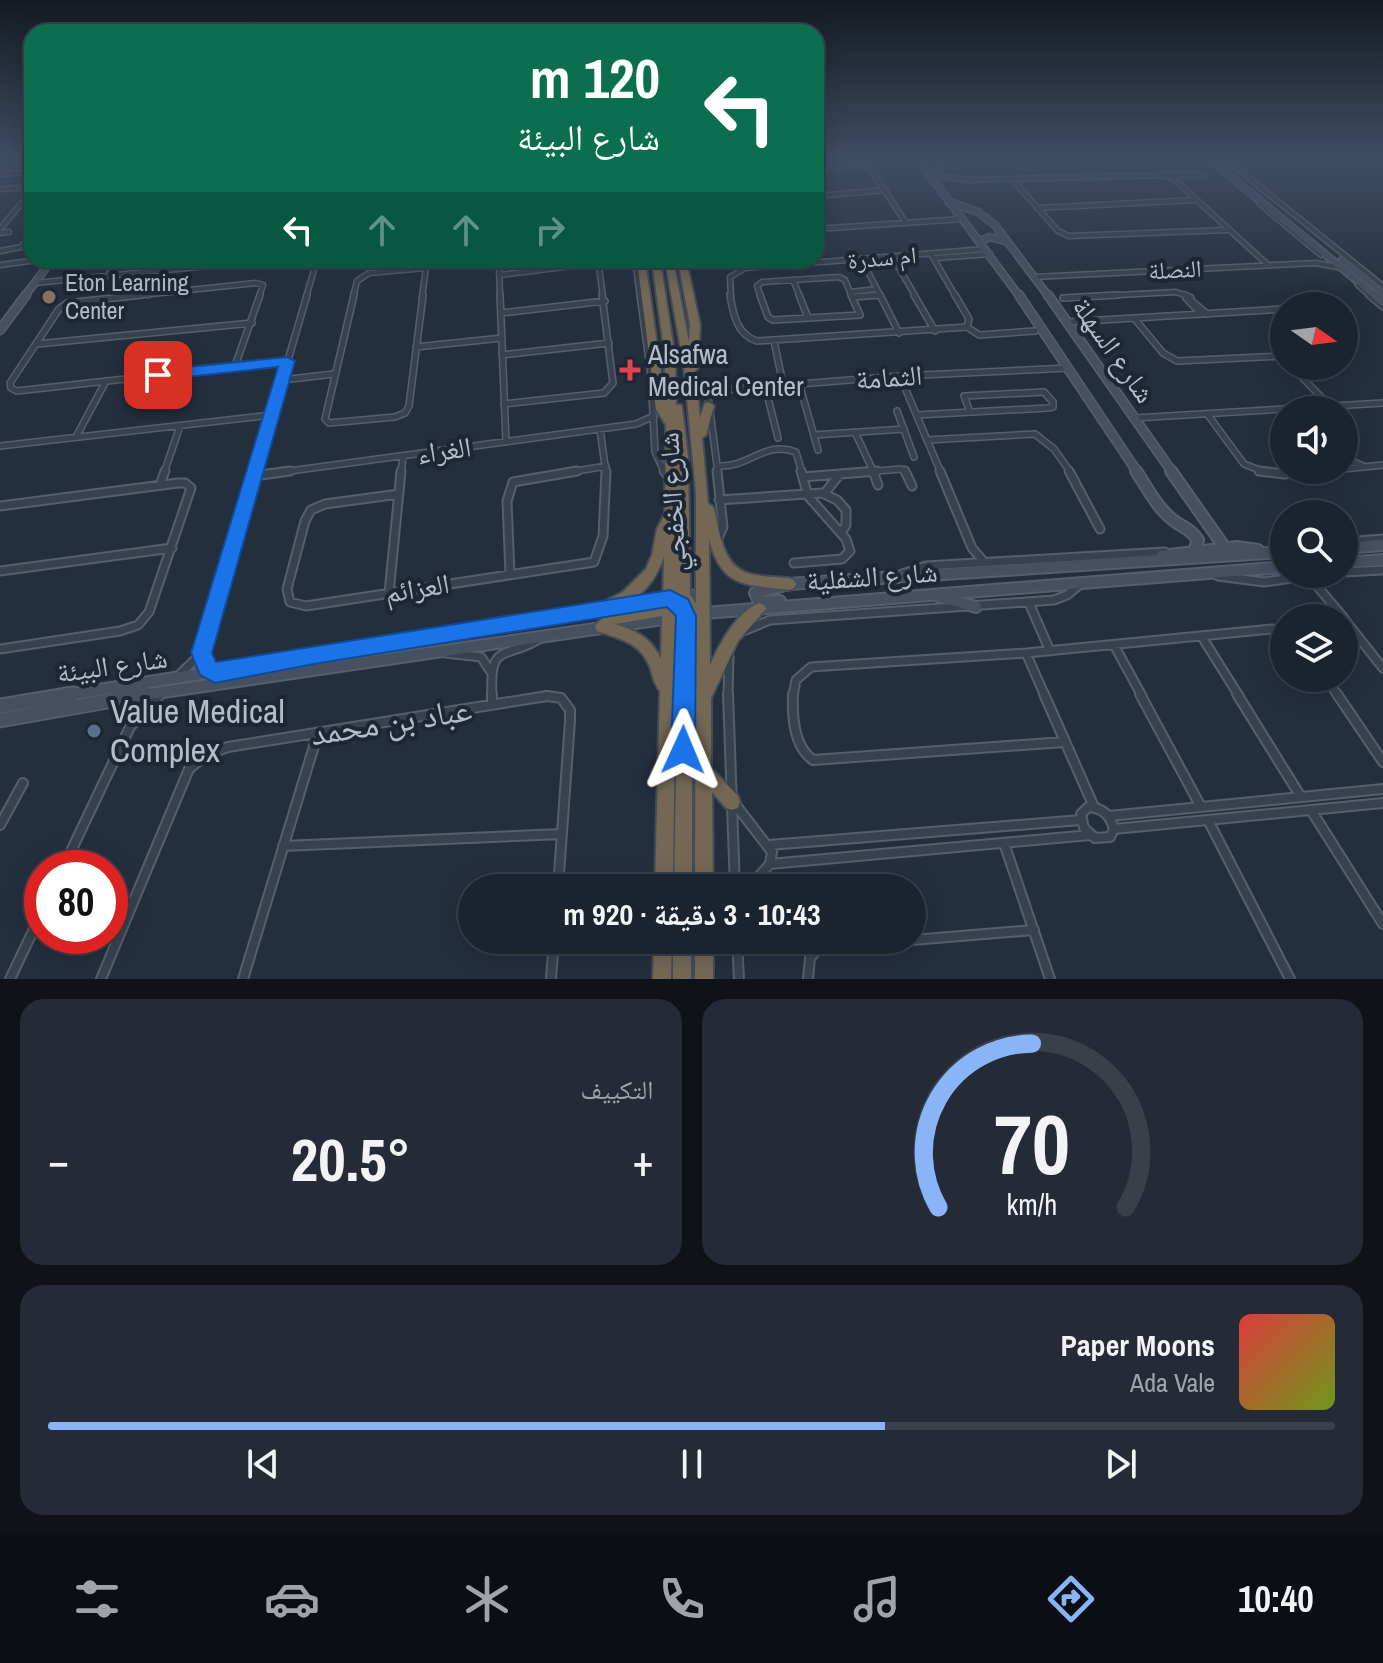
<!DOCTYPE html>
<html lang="ar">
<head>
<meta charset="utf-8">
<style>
	body { margin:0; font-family:"Archivo Narrow","Noto Naskh Arabic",sans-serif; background:#242b36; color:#f1f3f6; direction:rtl; height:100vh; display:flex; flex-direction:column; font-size:30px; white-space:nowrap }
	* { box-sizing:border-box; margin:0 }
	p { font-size:26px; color:#a0a4aa }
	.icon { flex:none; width:44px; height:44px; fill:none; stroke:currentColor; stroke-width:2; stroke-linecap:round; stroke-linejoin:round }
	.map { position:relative; height:979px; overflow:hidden; direction:ltr }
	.side { display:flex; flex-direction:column; gap:20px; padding:20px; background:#0f1319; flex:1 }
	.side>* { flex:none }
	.hud { position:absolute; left:24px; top:24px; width:800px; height:244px; border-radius:24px; box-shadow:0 4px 20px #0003,0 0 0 2px #39404a; direction:rtl; background:#0b6e4f; color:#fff; overflow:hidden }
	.needle { width:52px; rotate:104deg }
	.tools { position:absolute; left:1270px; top:292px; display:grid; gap:16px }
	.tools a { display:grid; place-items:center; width:88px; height:88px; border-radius:50%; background:#1b232e; box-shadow:0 4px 20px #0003,0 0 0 2px #39404a; font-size:40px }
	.speed { position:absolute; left:24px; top:850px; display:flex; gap:16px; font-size:40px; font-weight:700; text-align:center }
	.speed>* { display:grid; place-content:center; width:104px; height:104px; border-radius:50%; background:#1b232e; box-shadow:0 4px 20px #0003,0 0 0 2px #39404a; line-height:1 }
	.speed .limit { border:12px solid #d22; background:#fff; color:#111 }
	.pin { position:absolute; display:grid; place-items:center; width:68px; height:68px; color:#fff; margin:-34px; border-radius:16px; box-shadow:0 4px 12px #0006 }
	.me { position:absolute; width:88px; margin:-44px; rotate:1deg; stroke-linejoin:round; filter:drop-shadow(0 0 6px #0008) }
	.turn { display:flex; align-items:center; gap:28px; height:168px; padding:0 32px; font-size:36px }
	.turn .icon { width:104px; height:104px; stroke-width:2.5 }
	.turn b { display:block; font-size:56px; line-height:68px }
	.lanes { display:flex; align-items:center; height:76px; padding:0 32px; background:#0003; justify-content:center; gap:40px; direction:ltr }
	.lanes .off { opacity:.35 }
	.big { font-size:60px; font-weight:700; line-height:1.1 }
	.side .tile { flex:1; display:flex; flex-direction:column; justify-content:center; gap:12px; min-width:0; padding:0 28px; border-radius:24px; background:#242b36 }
	.side .dial { align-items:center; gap:0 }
	.dial svg { height:208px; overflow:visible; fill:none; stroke:#39404a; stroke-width:7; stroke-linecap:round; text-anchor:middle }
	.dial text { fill:#f1f3f6; stroke:none }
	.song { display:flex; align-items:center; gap:24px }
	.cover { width:96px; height:96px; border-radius:12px; background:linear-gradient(135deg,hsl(0 70% 55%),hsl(80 70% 35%)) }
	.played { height:8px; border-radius:4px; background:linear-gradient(90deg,#8ab4f8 65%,#39404a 65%) }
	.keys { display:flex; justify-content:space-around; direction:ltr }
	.heat { display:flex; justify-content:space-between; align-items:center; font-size:44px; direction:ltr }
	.side .tiles { flex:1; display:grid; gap:20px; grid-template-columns:1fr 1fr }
	.tile:last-child { grid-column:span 2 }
	.trip { position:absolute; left:458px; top:874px; width:468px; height:80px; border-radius:40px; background:#1b232e; box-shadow:0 4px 20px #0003,0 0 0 2px #39404a; font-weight:700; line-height:80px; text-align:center; direction:rtl }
	.tab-bar { display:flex; height:128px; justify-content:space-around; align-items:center; background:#0b0e12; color:#a0a4aa }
	.tab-bar .icon { width:56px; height:56px }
	.tab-bar .on { color:#8ab4f8 }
	.tab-bar b { font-size:36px; color:#f1f3f6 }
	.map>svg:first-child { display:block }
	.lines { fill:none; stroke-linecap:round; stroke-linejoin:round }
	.street-far3-casing { stroke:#565f6c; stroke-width:7 }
	.street-far2-casing { stroke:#565f6c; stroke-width:8 }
	.street-far1-casing { stroke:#565f6c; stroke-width:11 }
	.street-casing { stroke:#565f6c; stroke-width:12 }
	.secondary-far3-casing { stroke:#565f6c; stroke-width:9 }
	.secondary-far2-casing { stroke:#565f6c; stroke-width:11 }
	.secondary-far1-casing { stroke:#565f6c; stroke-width:14 }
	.secondary-casing { stroke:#565f6c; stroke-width:17 }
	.highway-casing { stroke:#434c59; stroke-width:4 }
	.street-far3 { stroke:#38414e; stroke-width:4 }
	.street-far2 { stroke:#38414e; stroke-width:5 }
	.street-far1 { stroke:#38414e; stroke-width:7 }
	.street { stroke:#38414e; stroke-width:8 }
	.secondary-far3 { stroke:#465061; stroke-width:6 }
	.secondary-far2 { stroke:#465061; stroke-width:8 }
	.secondary-far1 { stroke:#465061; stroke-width:10 }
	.secondary { stroke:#465061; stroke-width:13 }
	.highway { fill:#746855; fill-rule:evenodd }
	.route { fill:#1a73e8; stroke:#114b97; stroke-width:2 }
	.education-dot { fill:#8d6e63; stroke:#1d2633; stroke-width:3 }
	.health-dot { fill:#e0444e; stroke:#1d2633; stroke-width:3 }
	.service-dot { fill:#5c6f8a; stroke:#1d2633; stroke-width:3 }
	.labels { text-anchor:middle; stroke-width:8; stroke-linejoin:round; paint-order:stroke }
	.far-street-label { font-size:24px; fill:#b4bcc9; stroke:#1d2633 }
	.far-poi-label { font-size:24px; fill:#b4bcc9; stroke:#1d2633; text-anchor:start }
	.street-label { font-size:28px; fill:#b4bcc9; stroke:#1d2633 }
	.poi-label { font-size:28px; fill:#b4bcc9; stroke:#1d2633; text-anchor:start }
	.near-poi-label { font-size:34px; fill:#b4bcc9; stroke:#1d2633; text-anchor:start }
	.near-street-label { font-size:34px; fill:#b4bcc9; stroke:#1d2633 }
</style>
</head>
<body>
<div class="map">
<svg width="1383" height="979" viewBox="0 0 1383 979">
	<rect width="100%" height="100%" fill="#242f3e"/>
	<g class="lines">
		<g class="street-far3-casing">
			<path id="street-far3" d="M 1224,158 L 1383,286
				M 816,168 L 860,165 L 870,168 L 906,223
				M 0,174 L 32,172
				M 1165,175 L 1204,175
				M 935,176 L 967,180 L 1164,175 L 1174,179 L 1268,265
				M 1012,179 L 1058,231 L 1069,236 L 1227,230
				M 0,189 L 32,187
				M 816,196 L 885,190
				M 1259,203 L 1321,255
				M 1037,208 L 1196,200
				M 0,229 L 32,191
				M 816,229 L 962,219
				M 0,233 L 9,232
				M 0,251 L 21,247 L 32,234
				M 931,254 L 956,297
				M 893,258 L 916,297
				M 935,258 L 990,254
				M 499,260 L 500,297
				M 635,260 L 640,297
				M 862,260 L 881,297
				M 0,265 L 37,260
				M 426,268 L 427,260
				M 108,275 L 117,260
				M 499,275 L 589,264 L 599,267 L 603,297
				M 1034,277 L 1316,263 L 1337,267
				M 793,280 L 800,297
				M 35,283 L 269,260
				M 1358,285 L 1372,297
				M 851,292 L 877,289
				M 148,295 L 162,270
				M 123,297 L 256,283 L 263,285 L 259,297
				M 306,297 L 317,260
				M 353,297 L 357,281 L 369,273 L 426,268
				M 422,297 L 426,268
				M 731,297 L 730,277 L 745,268 L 986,249
				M 761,297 L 757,286 L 762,282 L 839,277 L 845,280 L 852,297
				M 853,297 L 880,295
				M 1080,297 L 1176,292 L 1191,297"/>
		</g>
		<g class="street-far2-casing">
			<path id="street-far2" d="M 142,295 L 67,303 L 59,309 L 10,383 L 11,388 L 17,391 L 287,361
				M 354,295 L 325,419 L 329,423 L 395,417 L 405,413 L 409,406 L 423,295
				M 500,295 L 506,442
				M 640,295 L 651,375 L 655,452 L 665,473
				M 730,295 C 733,314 737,335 757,341 L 967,327
				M 760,295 L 768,317 L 773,320 L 860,315 L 851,295
				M 799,295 L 808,318
				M 880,295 L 899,333
				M 914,295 L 935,331
				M 955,295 L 969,319 L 967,327
				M 1185,295 L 1207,314
				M 1369,295 L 1383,307
				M 853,297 L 879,295
				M 1063,298 L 1117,295
				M 1186,298 L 1201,314
				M 501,313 L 605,301
				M 1134,318 L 1163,353 L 1177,361 L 1284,356
				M 1068,322 L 1284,309
				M 967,327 L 979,335 L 1035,331
				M 1344,333 L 1354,347 L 1344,352
				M 774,341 L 783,384
				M 37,344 L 252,323
				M 416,347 L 502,338
				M 502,355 L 609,343
				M 235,366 L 260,295
				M 1291,366 L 1330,406
				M 900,376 L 941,473
				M 282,380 L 334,374
				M 799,383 L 818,450
				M 765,386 L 778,438
				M 504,404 L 604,393 L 613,383 L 602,295
				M 897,411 L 914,457
				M 917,415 L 1048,408 L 1053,407 L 1053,402 L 1044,392 L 964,396 L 970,412
				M 1208,415 L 1244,464 L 1267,473
				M 1135,418 L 1383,403
				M 600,429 L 606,473
				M 855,432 L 874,473
				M 814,435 L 904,429
				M 76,437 L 106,381
				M 927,440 L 1035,434 L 1054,449 L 1071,473
				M 0,446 L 271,415
				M 1344,458 L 1363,466
				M 717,466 C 751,468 763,440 796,452 L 802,473
				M 1344,469 L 1383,465
				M 164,473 L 180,426
				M 255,473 L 307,295
				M 275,473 L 636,424 L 654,416
				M 401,473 L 403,456
				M 565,473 L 606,466
				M 718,473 L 708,396 L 711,391 L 900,376 L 1069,368
				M 852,473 L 901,469 L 907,473
				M 1300,473 L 1328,470"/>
		</g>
		<g class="street-far1-casing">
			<path id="street-far1" d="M 664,471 L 670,478
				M 873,471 L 878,485
				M 905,471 L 912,486
				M 940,471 L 972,548 L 984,562
				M 1069,471 L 1100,529
				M 1259,471 L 1284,474 L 1318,471
				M 253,476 L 290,471
				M 803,477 L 877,471
				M 160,485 L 165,471
				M 399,494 L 325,504 L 311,510 L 305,521 L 287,589 L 290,602 L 306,606 L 594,562 L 603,536 L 606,471
				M 824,494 L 839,475
				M 719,500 L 822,493 L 837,500 L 846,510 L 846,525 L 841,533
				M 0,506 L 178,483 L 185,483 L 191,488 L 149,612 L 138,625 L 120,631 L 0,649
				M 717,540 L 723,527 L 717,471
				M 1344,542 L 1383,539
				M 794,563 L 842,559 L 850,551 L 846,539 L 808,496 L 801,471
				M 0,571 L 172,548
				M 1344,572 L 1383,570
				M 510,574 L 507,501 L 513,482 L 577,471
				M 902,574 L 926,566 L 1165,552
				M 1218,576 L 1264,582 L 1322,574
				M 1301,577 L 1317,586 L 1344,618
				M 389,593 L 401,471
				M 1029,603 L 1050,651
				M 1344,619 L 1383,668
				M 746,630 L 770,620 L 1054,600 L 1067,595 L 1079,585
				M 1202,637 L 1239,696
				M 1114,645 L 1142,696
				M 445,653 L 481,657 L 491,672
				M 1026,653 L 1045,696
				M 180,674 L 202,653 L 255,471
				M 1326,678 L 1338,696
				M 492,696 C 489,641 505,660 539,639
				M 545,696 L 549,696
				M 728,696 L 729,656
				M 793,696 L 796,680 L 811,667 L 1026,653 L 1272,629 L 1284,631"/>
		</g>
		<g class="street-casing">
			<path id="street" d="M 492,694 L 492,705
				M 728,694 L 735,888
				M 793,694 C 792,716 794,747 813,760 L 1064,742
				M 1044,694 L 1094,807
				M 1140,694 L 1201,807
				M 1237,694 L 1301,797
				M 1337,694 L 1383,762
				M 119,702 L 130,709 L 131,723
				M 735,804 L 772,852 L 770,864 L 748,888
				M 1088,807 C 1103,808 1110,815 1114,829 L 1110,837 L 1095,838 L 1084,828 L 1081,814 Z
				M 1311,810 L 1383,924
				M 1109,816 L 1383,789
				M 1208,820 L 1290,979
				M 0,825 L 23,783
				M 1114,829 L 1383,803
				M 1004,843 L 1050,979
				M 769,845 L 1081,820
				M 283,846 L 562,834
				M 770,864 L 1090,835
				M 63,868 L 130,727 L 160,695
				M 737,940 L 739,979
				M 912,940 L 1034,930
				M 10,979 L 42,912
				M 101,979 L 189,769 L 206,755 L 228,747 L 547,696 L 561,698 L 570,710 L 570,721 L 558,888
				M 243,979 L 318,733
				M 551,979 L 554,940
				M 808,979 L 810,958 L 818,949 L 910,940"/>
		</g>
		<g class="secondary-far3-casing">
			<path id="secondary-far3" d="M 917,158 L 1020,297
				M 1208,158 L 1377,297
				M 934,181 L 942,166 L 940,158
				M 949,202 L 978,212 L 995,225 L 1049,297
				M 980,241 L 990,237 L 1006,241
				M 1342,260 L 1383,293
				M 24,297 L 52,260"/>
		</g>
		<g class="secondary-far2-casing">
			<path id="secondary-far2" d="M 1019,295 L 1138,473
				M 1048,295 L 1173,473
				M 1375,295 L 1383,302
				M 0,330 L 26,295"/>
		</g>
		<g class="secondary-far1-casing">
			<path id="secondary-far1" d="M 1136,471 C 1147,487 1157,508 1173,520 C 1183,528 1190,528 1198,540 L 1194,551
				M 1171,471 L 1225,548
				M 1344,548 L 1383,545
				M 1161,556 L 1237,547 L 1258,550
				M 1344,563 L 1383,560
				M 940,597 L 976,607
				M 780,601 L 759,602 L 755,593 L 789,584 L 1284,552
				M 61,696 L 704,594
				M 135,696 L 704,613 L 1284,567"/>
		</g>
		<g class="secondary-casing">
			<path id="secondary" d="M 0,706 L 73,694
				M 0,720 L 147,694"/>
		</g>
		<g class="highway-casing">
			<path id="highway" d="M 637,260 L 645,260 L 665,401 L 665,357 L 652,260 L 660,260 L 675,357 L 676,405 L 681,405 L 682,408 L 688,456 L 690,595 L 696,603 L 696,493 L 684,367 L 665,260 L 673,260 L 689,342 L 690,325 L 678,260 L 686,260 L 700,325 L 698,368 L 695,371 L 700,418 L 705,403 L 709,402 L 714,406 L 706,435 L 702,438 L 708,504 L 712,506 L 714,509 C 720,532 722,567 750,574 C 763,577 776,577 789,578 L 794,580 L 796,584 L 794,588 L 789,590 C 746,584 722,589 709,539 L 710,665 C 721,642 735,614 759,603 L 764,605 L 766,609 L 738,641 L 711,698 L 711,768 L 738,796 L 740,802 L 738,808 L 732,810 L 726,808 L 712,792 L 713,888 L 695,888 L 696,616 L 692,614 L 692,888 L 674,888 L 679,616 L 676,614 L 673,888 L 655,888 L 660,691 C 654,684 653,676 650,667 C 640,642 620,639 597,631 L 595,627 L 597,623 L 609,613 L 601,616 L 596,614 L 594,610 L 596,606 L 623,592 L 646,569 L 652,555 L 657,529 L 665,514 L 666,425 L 656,409 ZM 664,556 L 663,604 L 611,612 C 636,602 656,583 664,556 ZM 662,616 L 661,659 C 651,638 637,631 615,624 Z
				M 654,940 L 672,940 L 671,979 L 653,979 Z
				M 673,940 L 691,940 L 691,979 L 673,979 Z
				M 695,940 L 713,940 L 713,979 L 695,979 Z"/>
		</g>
		<use href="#street-far3" class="street-far3"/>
		<use href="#street-far2" class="street-far2"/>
		<use href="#street-far1" class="street-far1"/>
		<use href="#street" class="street"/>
		<use href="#secondary-far3" class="secondary-far3"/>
		<use href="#secondary-far2" class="secondary-far2"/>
		<use href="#secondary-far1" class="secondary-far1"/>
		<use href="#secondary" class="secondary"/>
		<use href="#highway" class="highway"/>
	</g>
	<linearGradient id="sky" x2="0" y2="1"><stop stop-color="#141a22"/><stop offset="0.54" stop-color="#3f4d63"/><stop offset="1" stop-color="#3f4d63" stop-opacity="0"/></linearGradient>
	<rect width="1383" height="295" fill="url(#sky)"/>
	<path class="route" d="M 287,357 L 295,361 L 212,653 L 216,662 L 670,590 L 688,599 L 696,616 L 695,750 L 692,758 L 683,762 L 675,758 L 671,750 L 676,616 L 667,607 L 314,664 L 215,683 L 200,675 L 191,653 L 278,367 L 158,380 L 150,375 L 158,370 Z"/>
	<circle class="education-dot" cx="49" cy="297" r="8"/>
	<path class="health-dot" d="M626 358h8v8h8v8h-8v8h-8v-8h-8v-8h8z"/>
	<circle class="service-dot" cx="94" cy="731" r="8"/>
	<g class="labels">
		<g class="far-street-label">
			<text transform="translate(882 258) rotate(-5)" y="8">ام سدرة</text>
			<text transform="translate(1175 270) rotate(-3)" y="8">النصلة</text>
		</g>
		<g class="far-poi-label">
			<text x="65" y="291">Eton Learning<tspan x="65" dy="28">Center</tspan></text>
		</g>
		<g class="street-label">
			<text transform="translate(1114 350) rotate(55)" y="10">شارع السهلة</text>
			<text transform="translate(889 377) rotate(-4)" y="10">الثمامة</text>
			<text transform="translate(444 450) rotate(-8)" y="10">الغراء</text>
			<text transform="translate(672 502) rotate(-93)" y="10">شارع الخفجي</text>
			<text transform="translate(872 576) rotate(-4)" y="10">شارع الشفلية</text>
			<text transform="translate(417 588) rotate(-9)" y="10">العزائم</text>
			<text transform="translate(112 665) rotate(-8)" y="10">شارع البيئة</text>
		</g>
		<g class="poi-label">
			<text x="648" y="364">Alsafwa<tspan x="648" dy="32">Medical Center</tspan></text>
		</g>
		<g class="near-poi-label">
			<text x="110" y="723">Value Medical<tspan x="110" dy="39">Complex</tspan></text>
		</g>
		<g class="near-street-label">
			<text transform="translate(391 721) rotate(-9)" y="12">عباد بن محمد</text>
		</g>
	</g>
</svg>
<div class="tools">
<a><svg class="needle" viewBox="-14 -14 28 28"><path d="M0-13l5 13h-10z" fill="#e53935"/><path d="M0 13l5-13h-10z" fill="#a0a4aa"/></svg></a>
<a><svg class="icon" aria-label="sound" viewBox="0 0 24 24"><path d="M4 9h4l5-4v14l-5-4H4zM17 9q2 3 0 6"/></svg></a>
<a><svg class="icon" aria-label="search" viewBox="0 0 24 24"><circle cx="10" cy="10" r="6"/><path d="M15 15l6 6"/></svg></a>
<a><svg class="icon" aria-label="layers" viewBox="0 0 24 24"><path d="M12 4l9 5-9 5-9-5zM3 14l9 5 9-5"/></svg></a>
</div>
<div class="speed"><div class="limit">80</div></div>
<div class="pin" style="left:158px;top:375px;background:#d93025"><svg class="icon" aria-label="arrive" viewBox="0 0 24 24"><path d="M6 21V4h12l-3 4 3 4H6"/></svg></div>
<svg class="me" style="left:683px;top:750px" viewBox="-20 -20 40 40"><path d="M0-17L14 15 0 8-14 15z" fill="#1a73e8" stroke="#fff" stroke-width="4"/></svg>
<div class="trip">10:43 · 3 دقيقة · 920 m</div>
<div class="hud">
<div class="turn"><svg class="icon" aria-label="left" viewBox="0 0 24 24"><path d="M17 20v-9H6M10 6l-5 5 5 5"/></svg><div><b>120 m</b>شارع البيئة</div></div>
<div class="lanes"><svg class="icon" aria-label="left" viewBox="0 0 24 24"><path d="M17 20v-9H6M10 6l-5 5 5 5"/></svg><svg class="icon off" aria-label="ahead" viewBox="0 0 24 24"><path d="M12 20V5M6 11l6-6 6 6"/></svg><svg class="icon off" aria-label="ahead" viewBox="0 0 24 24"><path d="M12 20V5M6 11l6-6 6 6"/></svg><svg class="icon off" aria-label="right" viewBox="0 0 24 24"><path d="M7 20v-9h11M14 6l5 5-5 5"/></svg></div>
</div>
</div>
<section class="side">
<div class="tiles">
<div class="tile dial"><svg viewBox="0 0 100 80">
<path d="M14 69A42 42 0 1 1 86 69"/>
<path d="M14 69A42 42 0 0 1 50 6" stroke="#8ab4f8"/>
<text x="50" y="56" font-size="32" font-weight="700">70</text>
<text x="50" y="72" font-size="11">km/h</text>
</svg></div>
<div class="tile"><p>التكييف</p>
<div class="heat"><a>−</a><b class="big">20.5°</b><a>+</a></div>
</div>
<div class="tile">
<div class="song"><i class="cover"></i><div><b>Paper Moons</b><p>Ada Vale</p></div></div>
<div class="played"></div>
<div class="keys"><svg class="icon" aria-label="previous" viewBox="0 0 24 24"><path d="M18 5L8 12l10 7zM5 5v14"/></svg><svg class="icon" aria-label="pause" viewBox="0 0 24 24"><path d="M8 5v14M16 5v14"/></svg><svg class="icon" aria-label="next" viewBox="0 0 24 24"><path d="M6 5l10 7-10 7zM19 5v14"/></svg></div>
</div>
</div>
</section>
<nav class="tab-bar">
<b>10:40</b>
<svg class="icon on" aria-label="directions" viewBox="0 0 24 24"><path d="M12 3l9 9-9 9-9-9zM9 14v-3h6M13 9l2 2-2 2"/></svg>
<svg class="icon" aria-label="music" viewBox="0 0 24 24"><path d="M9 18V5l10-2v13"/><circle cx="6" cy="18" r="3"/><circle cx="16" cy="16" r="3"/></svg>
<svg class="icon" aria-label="phone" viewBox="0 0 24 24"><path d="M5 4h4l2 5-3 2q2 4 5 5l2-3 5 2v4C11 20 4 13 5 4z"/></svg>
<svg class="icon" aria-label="climate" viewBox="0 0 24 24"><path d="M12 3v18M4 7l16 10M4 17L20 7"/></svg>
<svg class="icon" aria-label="car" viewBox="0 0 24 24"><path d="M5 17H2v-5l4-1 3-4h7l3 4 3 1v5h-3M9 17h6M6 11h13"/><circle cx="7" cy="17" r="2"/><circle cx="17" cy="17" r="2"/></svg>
<svg class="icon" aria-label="filters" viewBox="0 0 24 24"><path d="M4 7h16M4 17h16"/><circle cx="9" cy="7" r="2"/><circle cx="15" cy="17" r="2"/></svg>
</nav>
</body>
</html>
